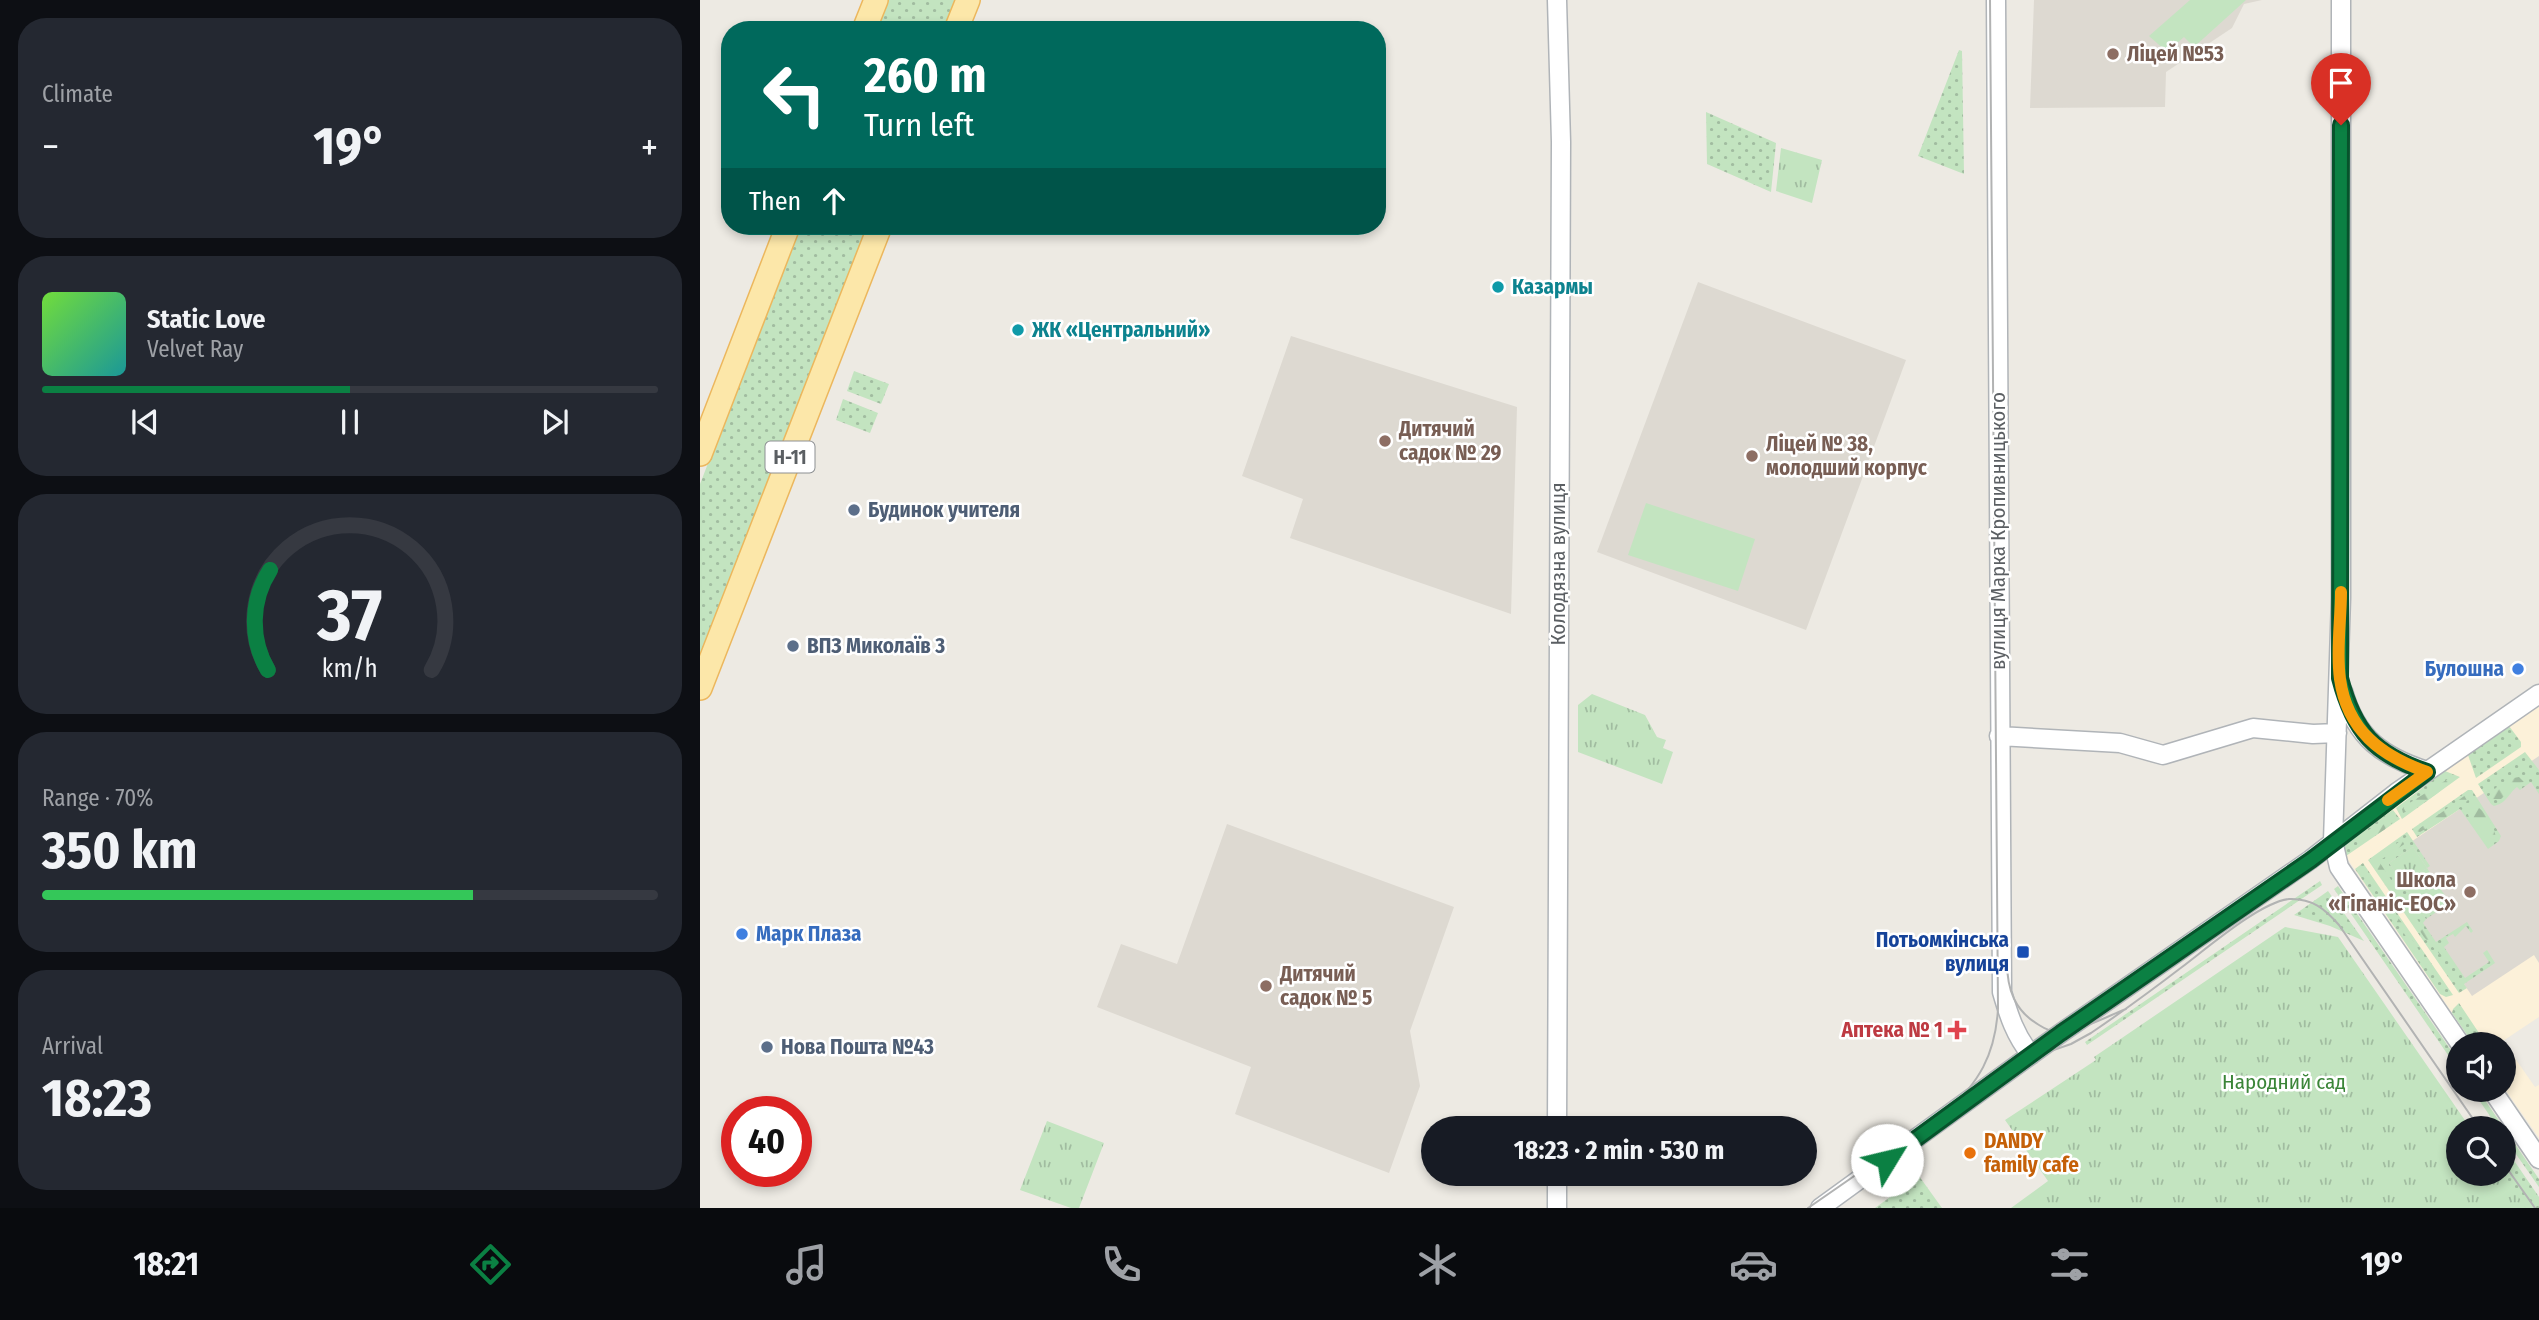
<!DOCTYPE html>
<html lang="en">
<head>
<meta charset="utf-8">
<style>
	body { margin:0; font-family:"Fira Sans Condensed",sans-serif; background:#242831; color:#f1f3f6; height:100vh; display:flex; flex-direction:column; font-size:26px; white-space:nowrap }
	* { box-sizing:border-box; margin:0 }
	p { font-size:23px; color:#9ea1a6 }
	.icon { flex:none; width:38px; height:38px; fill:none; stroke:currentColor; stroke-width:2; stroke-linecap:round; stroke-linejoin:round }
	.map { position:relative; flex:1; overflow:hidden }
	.drawer { display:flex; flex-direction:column; gap:18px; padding:18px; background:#0d0f14; width:700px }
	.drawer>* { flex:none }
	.banner { position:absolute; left:21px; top:21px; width:665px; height:214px; border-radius:28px; box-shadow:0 4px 10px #0003; background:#00695c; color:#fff; overflow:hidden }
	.tools { position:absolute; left:1746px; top:1032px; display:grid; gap:14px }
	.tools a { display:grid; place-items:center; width:70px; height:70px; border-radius:50%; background:#171b24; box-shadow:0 4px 10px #0003; font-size:35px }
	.speed { position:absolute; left:21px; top:1096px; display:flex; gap:14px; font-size:35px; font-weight:700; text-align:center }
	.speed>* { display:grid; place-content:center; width:91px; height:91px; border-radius:50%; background:#171b24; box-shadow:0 4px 10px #0003; line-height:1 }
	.speed .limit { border:10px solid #d22; background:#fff; color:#111 }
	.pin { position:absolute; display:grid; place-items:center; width:60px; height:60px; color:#fff; margin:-72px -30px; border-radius:50% 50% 50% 0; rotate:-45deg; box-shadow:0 0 7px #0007 }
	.pin .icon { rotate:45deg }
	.me { position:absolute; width:77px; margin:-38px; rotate:54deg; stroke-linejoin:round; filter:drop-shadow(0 0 5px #0008) }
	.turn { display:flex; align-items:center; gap:24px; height:147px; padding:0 28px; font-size:32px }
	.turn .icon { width:91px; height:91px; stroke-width:2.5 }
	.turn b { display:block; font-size:49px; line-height:60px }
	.then { display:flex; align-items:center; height:66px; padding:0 28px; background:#0003; gap:14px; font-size:26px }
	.big { font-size:52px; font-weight:700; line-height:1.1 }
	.drawer .widget { flex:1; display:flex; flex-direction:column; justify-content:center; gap:10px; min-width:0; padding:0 24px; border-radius:28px; background:#242831 }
	.drawer .dial { align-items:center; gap:0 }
	.dial svg { height:182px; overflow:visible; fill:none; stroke:#363941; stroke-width:7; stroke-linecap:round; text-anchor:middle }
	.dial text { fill:#f1f3f6; stroke:none }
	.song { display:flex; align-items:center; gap:21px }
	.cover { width:84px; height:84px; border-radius:10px; background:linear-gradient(135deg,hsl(100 70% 55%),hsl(180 70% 35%)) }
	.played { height:7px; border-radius:4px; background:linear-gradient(90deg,#0b8043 50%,#363941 50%) }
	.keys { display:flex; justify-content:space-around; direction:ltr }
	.heat { display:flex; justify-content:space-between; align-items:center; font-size:38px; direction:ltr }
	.charge { height:10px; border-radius:5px; background:linear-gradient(90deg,#34c759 70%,#363941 0) }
	.trip { position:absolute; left:721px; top:1116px; width:396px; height:70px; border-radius:35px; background:#171b24; box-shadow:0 4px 10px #0003; font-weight:700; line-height:70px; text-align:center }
	.tab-bar { display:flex; height:112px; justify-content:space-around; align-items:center; background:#090b0e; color:#9ea1a6 }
	.tab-bar .icon { width:49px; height:49px }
	.tab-bar .current { color:#0b8043 }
	.tab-bar b { font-size:32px; color:#f1f3f6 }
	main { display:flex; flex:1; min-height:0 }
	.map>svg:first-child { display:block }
	.commercial { fill:#fcf1d9 }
	.education { fill:#ddd9d1 }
	.grass { fill:url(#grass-dots) }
	.forest { fill:url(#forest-firs) }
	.park { fill:url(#park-tufts) }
	.garden { fill:#c3e4c0 }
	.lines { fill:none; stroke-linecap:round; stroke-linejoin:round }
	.minor-casing { stroke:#b0b4b8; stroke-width:21 }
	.major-casing { stroke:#ecb75d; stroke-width:26 }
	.minor { stroke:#fff; stroke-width:18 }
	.major { stroke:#fce7a9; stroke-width:23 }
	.tram { stroke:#b2b3b3; stroke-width:2 }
	.route-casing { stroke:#07532c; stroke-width:18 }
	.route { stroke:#0b8043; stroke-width:12 }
	.slow { stroke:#f59e0b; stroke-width:12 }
	.education-dot { fill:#8d6e63; stroke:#fff; stroke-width:2.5 }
	.culture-dot { fill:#0f9aa8; stroke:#fff; stroke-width:2.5 }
	.service-dot { fill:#5c6f8a; stroke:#fff; stroke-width:2.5 }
	.shop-dot { fill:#3f7fe0; stroke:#fff; stroke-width:2.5 }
	.transit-dot { fill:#1a4fb4; stroke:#fff; stroke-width:2.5 }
	.health-dot { fill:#e0444e; stroke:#fff; stroke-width:2.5 }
	.food-dot { fill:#e8710a; stroke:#fff; stroke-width:2.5 }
	.labels { text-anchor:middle; stroke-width:5; stroke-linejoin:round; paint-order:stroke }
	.shield { fill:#fff; stroke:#8c8f92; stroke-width:2 }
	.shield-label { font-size:19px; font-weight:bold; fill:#5b5f63 }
	.education-label { font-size:21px; font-weight:bold; fill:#785e54; stroke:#fff; text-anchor:start }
	.culture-label { font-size:21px; font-weight:bold; fill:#0d838f; stroke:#fff; text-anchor:start }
	.service-label { font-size:21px; font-weight:bold; fill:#4e5e75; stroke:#fff; text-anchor:start }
	.street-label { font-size:21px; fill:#5b5f63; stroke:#fff }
	.shop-label { font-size:21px; font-weight:bold; fill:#366cbe; stroke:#fff; text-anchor:end }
	.transit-label { font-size:21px; font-weight:bold; fill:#164399; stroke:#fff; text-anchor:end }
	.health-label { font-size:21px; font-weight:bold; fill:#be3a42; stroke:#fff; text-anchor:end }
	.park-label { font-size:21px; fill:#3b8538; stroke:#fff }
	.food-label { font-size:21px; font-weight:bold; fill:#c56008; stroke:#fff; text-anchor:start }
</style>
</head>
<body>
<main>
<section class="drawer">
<div class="widget"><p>Climate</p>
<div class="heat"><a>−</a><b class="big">19°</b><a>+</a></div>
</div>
<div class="widget">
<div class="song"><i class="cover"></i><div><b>Static Love</b><p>Velvet Ray</p></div></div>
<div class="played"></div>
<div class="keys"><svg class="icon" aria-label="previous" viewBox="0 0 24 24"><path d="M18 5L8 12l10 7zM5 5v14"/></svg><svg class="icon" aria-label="pause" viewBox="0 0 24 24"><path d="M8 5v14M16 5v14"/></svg><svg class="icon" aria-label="next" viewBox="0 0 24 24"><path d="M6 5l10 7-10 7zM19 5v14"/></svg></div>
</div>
<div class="widget dial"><svg viewBox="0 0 100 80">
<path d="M14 69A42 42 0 1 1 86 69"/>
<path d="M14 69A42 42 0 0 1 15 25" stroke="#0b8043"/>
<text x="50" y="56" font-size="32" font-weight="700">37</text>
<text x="50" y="72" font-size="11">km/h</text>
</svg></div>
<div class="widget"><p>Range · 70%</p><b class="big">350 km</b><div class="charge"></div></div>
<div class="widget"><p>Arrival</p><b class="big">18:23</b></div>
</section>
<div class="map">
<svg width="1839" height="1208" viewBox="0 0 1839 1208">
	<defs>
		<pattern id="grass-dots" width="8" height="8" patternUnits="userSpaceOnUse" patternTransform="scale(1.75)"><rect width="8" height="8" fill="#c3e4c0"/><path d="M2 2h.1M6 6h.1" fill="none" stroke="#a1bca0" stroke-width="1.8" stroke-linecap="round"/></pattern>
		<pattern id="forest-firs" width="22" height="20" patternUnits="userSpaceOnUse" patternTransform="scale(1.75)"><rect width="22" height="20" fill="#c3e4c0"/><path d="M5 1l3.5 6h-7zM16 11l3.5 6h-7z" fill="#a1bca0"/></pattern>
		<pattern id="park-tufts" width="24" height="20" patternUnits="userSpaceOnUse" patternTransform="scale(1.75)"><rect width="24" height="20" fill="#c3e4c0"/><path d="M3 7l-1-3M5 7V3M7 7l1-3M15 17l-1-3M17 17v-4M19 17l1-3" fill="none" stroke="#a1bca0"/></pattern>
	</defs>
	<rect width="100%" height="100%" fill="#edeae3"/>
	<path class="commercial" d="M 1839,705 L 1839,1017 L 1803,1041 L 1835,1087 L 1839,1085 L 1839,1138 L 1804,1088 L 1804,1045 L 1774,1045 L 1644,854 L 1647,841 Z"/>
	<path class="education" d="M 1334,0 L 1562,0 L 1544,4 L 1532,28 L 1466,72 L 1465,107 L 1330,108 Z
		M 998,282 L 1206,360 L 1106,630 L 897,552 Z
		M 591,336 L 817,407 L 811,614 L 590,538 L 603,499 L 542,476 Z
		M 1839,756 L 1839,963 L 1834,955 L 1772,996 L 1681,862 Z
		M 527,824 L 754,907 L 710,1031 L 720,1086 L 689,1173 L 535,1114 L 551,1067 L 397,1007 L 421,944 L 477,964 Z"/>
	<path class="grass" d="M 188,0 L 256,0 L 244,30 L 176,30 Z
		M 1259,50 L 1262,51 L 1264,174 L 1218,156 Z
		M 1006,112 L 1076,143 L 1071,192 L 1007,164 Z
		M 100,226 L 168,226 L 0,658 L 0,484 Z
		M 154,371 L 189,384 L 181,404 L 147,391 Z
		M 143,399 L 178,413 L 170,433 L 136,420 Z
		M 1809,726 L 1821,742 L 1821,747 L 1776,778 L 1768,755 Z
		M 1825,752 L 1839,770 L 1839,794 L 1831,782 L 1820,790 L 1817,787 C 1808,794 1807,803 1794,806 L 1791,804 L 1778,784 Z
		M 1745,771 L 1760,777 L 1702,819 L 1696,808 Z
		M 1768,790 L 1772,790 L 1801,836 L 1799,841 L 1788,849 L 1760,809 L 1717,837 L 1712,829 Z
		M 1693,810 L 1700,819 L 1646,856 L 1644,849 L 1647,841 Z
		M 1707,832 L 1730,866 L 1727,868 L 1713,847 L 1689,863 L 1726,919 L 1723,923 L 1736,942 L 1767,922 L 1773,931 L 1771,933 L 1766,926 L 1755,937 L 1753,934 L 1746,938 L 1749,943 L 1744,947 L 1765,978 L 1789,962 L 1783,953 L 1787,950 L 1795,963 L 1764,984 L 1767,988 L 1759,993 L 1668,860 Z
		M 1663,863 L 1753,995 L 1746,997 L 1740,994 L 1655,869 Z
		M 1620,881 L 1622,885 L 1387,1045 L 1385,1042 Z
		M 1638,886 L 1759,1062 L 1759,1071 L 1634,889 Z
		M 1628,891 L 1664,941 L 1630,926 L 1594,915 Z
		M 1759,1003 L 1787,1045 L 1774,1045 L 1752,1013 L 1753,1009 Z
		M 1772,1090 L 1778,1090 L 1839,1179 L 1839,1187 L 1804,1137 L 1804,1129 L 1799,1129 Z
		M 1804,1146 L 1839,1197 L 1839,1208 L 1813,1208 L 1773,1174 L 1804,1174 Z
		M 1219,1176 L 1242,1208 L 1175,1208 Z"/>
	<path class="forest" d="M 1751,777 L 1753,778 C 1742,792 1720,807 1703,813 L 1702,809 L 1708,804 Z
		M 1819,777 L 1824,782 L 1816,784 L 1801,799 L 1791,799 L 1789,796 C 1794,787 1808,778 1819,777 Z
		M 1767,794 L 1772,796 C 1758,811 1738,822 1720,832 L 1716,831 Z
		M 1772,804 C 1784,808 1796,827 1796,840 L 1792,843 C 1779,838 1767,820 1767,807 Z
		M 1693,814 L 1697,817 C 1689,828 1674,837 1661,843 L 1656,841 L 1661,835 Z
		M 1708,836 L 1709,840 L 1706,843 L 1682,859 L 1680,863 L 1742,957 L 1724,937 L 1673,863 L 1673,859 Z
		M 1674,886 L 1702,923 L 1733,973 L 1719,957 Z"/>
	<path class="park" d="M 1081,148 L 1122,160 L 1112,203 L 1076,191 Z
		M 892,694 L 945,715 L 957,737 L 966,740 L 963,748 L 973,752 L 962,784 L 878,752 L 878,705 Z
		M 1713,847 L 1727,868 L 1703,884 L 1689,863 Z
		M 1738,885 L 1750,903 L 1726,919 L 1714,901 Z
		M 1585,927 L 1638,937 L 1771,1129 L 1759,1129 L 1759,1174 L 1803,1174 L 1826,1208 L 1311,1208 L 1348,1181 L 1305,1120 L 1396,1060 L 1394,1057 Z
		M 347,1121 L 404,1143 L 379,1208 L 371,1208 L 320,1190 Z"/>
	<path class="garden" d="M 1490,0 L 1546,0 L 1494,47 L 1484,37 L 1467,52 L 1449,36 Z
		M 946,503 L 1055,539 L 1038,591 L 928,555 Z
		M 1727,868 L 1738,885 L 1714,901 L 1703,884 Z"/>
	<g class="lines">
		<g class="minor-casing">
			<path id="minor" d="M 857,0 L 861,142 L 857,1129
				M 1296,0 L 1302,992 C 1309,1016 1315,1035 1331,1055
				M 1641,0 L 1641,598 L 1633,841 L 1639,867 L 1761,1045
				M 1643,691 C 1656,738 1683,757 1727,771
				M 1299,736 L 1420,743 L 1463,755 L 1553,728 L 1613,734 L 1637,733
				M 1792,1090 L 1839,1159
				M 857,1208 L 857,1174
				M 1120,1208 L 1361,1033 L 1610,860 L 1696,793 L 1839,694"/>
		</g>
		<g class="major-casing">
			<path id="major" d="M 164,30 L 176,0
				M 256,30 L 268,0
				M 0,454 L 88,226
				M 0,688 L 180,226"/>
		</g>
		<use href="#minor" class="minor"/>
		<use href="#major" class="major"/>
		<path class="tram" d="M 1307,962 C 1307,990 1315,1011 1339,1025 C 1345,1029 1353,1032 1360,1032 C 1375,1033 1410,1015 1426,1009
			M 1245,1114 C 1279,1082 1295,1056 1298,1009 L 1290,0
			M 1804,1164 L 1835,1208
			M 1108,1208 L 1300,1075 L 1322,1061 L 1371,1044 L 1391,1033 C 1422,1012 1452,990 1482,967 C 1506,949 1560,902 1589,899 C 1612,898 1625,909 1639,925 L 1780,1129"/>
	</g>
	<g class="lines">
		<g class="route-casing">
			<path id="route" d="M 1187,1160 L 1361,1033 L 1611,860 L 1727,772 C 1674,754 1654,732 1640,678 L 1641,125"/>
		</g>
		<use href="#route" class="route"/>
		<path class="slow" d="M 1641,592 C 1641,620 1636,651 1640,679 C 1647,730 1681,756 1727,772 L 1688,800"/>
	</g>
	<g class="education-dot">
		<circle cx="1413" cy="54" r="7"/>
		<circle cx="685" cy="441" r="7"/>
		<circle cx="1052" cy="456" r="7"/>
		<circle cx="1770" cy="892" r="7"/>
		<circle cx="566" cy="986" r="7"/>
	</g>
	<g class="culture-dot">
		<circle cx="798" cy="287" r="7"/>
		<circle cx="318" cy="330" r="7"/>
	</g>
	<g class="service-dot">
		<circle cx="154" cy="510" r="7"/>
		<circle cx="93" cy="646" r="7"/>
		<circle cx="67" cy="1047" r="7"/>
	</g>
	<g class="shop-dot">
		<circle cx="1818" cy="669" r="7"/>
		<circle cx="42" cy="934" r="7"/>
	</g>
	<rect class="transit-dot" x="1316" y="945" width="14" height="14" rx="3.5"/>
	<path class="health-dot" d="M1253.5 1019.5h7v7h7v7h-7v7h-7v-7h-7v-7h7z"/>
	<circle class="food-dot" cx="1270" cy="1153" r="7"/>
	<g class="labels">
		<rect class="shield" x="65.5" y="441.5" width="49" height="31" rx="5"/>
		<g class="shield-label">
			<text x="90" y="464">Н-11</text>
		</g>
		<g class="education-label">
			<text x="1427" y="61">Ліцей №53</text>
			<text x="699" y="436">Дитячий<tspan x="699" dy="24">садок № 29</tspan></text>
			<text x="1066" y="451">Ліцей № 38,<tspan x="1066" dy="24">молодший корпус</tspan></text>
			<text x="1756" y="887" text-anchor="end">Школа<tspan x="1756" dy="24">«Гіпаніс-ЕОС»</tspan></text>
			<text x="580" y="981">Дитячий<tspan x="580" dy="24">садок № 5</tspan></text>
		</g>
		<g class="culture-label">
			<text x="812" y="294">Казармы</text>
			<text x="332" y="337">ЖК «Центральний»</text>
		</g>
		<g class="service-label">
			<text x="168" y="517">Будинок учителя</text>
			<text x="107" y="653">ВПЗ Миколаїв 3</text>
			<text x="81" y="1054">Нова Пошта №43</text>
		</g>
		<g class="street-label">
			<text transform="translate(1298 531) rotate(-90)" y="7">вулиця Марка Кропивницького</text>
			<text transform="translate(858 564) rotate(-90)" y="7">Колодязна вулиця</text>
		</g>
		<g class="shop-label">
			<text x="1804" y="676">Булошна</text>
			<text x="56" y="941" text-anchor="start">Марк Плаза</text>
		</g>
		<g class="transit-label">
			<text x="1309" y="947">Потьомкінська<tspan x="1309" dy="24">вулиця</tspan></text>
		</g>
		<g class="health-label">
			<text x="1243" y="1037">Аптека № 1</text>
		</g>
		<g class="park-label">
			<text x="1584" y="1089">Народний сад</text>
		</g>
		<g class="food-label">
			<text x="1284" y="1148">DANDY<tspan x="1284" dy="24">family cafe</tspan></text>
		</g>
	</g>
</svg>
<div class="tools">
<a><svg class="icon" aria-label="sound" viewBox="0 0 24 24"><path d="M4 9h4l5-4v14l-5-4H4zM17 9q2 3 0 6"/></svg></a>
<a><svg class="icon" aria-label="search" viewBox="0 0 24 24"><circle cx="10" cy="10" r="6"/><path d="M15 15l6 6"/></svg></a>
</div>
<div class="speed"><div class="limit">40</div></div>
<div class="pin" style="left:1641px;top:125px;background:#d93025"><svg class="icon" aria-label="arrive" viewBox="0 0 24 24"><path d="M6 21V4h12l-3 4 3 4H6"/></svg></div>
<svg class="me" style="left:1187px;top:1160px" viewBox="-20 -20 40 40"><circle r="19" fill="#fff"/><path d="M0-13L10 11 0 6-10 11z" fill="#0b8043"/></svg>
<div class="trip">18:23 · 2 min · 530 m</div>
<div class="banner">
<div class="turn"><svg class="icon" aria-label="left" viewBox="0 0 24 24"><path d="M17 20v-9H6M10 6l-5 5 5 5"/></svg><div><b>260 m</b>Turn left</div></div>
<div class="then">Then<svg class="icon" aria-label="ahead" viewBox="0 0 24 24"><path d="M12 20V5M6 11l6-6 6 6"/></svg></div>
</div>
</div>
</main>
<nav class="tab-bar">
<b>18:21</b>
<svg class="icon current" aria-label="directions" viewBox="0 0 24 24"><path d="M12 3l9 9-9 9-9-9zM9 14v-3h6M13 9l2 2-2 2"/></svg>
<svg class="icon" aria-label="music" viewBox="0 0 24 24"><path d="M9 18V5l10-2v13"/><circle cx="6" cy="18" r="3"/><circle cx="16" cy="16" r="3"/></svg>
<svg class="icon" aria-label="phone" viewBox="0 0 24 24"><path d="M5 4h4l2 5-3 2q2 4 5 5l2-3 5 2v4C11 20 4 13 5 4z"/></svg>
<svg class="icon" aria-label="climate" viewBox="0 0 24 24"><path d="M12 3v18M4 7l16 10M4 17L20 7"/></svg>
<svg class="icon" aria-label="car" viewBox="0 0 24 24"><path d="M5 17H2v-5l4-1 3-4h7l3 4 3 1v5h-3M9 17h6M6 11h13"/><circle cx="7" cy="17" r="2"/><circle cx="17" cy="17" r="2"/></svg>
<svg class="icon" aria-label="filters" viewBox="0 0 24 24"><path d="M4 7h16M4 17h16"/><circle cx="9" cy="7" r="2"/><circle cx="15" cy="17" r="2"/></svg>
<b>19°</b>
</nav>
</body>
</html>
